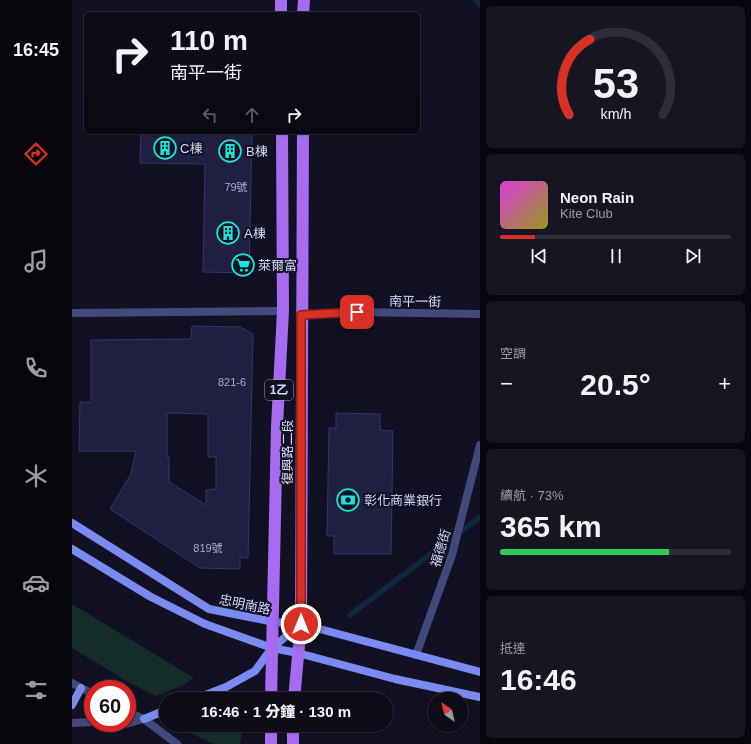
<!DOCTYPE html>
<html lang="zh-TW">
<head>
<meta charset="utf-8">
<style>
	body { margin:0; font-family:Helvetica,"Noto Sans TC",sans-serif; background:#161623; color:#f1f3f6; height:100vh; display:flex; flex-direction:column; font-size:15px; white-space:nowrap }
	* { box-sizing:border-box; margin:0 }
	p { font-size:13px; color:#9a9ca2 }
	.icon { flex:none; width:22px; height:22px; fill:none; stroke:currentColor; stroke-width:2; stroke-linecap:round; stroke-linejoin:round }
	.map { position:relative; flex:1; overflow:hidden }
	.details { display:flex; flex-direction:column; gap:6px; padding:6px; background:#07070e; width:271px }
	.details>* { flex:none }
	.top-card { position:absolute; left:12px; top:12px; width:336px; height:122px; border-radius:6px; box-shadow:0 1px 3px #0004,0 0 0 1px #2d2d39; background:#0d0d1a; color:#f1f3f6; overflow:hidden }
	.needle { width:26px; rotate:326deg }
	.tools { position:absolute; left:356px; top:692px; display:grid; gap:8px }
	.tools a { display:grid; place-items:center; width:40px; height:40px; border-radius:50%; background:#0d0d1a; box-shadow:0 1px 3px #0004,0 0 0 1px #2d2d39; font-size:20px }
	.speed { position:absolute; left:12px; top:680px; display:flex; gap:8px; font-size:20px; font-weight:700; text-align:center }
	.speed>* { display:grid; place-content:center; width:52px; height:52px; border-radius:50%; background:#0d0d1a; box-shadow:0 1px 3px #0004,0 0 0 1px #2d2d39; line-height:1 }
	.speed .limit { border:6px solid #d22; background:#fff; color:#111 }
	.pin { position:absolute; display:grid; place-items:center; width:34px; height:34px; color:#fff; margin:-17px; border-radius:8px; box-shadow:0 2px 6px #0006 }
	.me { position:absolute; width:44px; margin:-22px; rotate:0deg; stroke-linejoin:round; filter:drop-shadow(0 0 3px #0008) }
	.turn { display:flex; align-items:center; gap:14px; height:84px; padding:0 20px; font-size:18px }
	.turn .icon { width:52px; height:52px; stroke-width:2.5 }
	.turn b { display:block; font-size:28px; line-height:34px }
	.lanes { display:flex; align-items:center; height:38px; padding:0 20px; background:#0003; justify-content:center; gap:20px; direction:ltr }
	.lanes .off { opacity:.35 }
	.big { font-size:30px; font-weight:800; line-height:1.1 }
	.details .card { flex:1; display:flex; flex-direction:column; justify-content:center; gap:6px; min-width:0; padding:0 14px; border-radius:6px; background:#161623 }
	.details .dial { align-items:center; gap:0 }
	.dial svg { height:104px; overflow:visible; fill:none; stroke:#2d2d39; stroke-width:7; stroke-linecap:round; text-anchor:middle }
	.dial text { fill:#f1f3f6; stroke:none }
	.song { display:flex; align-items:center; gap:12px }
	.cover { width:48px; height:48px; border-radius:6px; background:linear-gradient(135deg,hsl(300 70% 55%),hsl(60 70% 35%)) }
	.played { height:4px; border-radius:2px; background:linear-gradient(90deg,#d93025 15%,#2d2d39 15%) }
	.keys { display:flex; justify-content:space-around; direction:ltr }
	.heat { display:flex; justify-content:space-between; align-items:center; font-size:22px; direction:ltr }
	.charge { height:6px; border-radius:3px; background:linear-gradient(90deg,#34c759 73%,#2d2d39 0) }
	.trip { position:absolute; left:87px; top:692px; width:234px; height:40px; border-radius:20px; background:#0d0d1a; box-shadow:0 1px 3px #0004,0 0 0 1px #2d2d39; font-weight:800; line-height:40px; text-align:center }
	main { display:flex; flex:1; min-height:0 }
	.menu { display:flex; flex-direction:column; width:72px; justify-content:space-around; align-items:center; background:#05050a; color:#9a9ca2 }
	.menu .icon { width:28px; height:28px }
	.menu .active { color:#d93025 }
	.menu b { font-size:18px; color:#f1f3f6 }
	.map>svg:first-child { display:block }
	.green { fill:#152d28 }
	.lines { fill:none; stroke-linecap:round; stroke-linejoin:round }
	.stream { stroke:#10283e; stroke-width:5.5 }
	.building { fill:#201f42; stroke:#35346c; fill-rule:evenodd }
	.street { stroke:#41497d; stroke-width:8 }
	.secondary { stroke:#798af0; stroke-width:8 }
	.primary { stroke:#a76bef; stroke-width:12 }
	.route-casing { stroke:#8d1f18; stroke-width:10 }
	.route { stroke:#d93025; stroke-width:7 }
	.labels { text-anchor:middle; stroke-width:4; stroke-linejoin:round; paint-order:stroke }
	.number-label { font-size:11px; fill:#aaaacd }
	.shield { fill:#111123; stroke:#9c9dba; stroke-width:1 }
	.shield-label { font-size:12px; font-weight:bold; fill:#d8d9fb }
	.poi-label { font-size:13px; fill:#d8d9fb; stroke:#111123; text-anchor:start }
	.street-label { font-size:13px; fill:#d8d9fb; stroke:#111123 }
</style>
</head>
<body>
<main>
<nav class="menu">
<b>16:45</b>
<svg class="icon active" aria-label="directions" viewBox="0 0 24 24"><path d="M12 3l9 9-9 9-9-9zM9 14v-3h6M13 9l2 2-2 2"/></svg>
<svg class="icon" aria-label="music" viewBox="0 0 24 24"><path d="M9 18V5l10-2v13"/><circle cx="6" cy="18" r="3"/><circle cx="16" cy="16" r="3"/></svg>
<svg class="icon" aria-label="phone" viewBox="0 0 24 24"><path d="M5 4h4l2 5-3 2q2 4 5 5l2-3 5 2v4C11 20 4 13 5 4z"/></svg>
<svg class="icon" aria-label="climate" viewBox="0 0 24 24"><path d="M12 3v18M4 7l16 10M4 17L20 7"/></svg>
<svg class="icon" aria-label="car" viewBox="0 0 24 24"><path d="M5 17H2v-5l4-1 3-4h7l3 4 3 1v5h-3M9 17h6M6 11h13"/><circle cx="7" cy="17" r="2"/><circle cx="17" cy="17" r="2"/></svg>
<svg class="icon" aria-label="filters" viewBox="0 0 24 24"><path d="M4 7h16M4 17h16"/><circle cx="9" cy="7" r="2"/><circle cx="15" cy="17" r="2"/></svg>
</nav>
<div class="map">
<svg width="408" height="744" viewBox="0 0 408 744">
	<rect width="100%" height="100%" fill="#111123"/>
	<path class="green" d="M 0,604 L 122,678 L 109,686 L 84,696 L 58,683 L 0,648 Z
		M 127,725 L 171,725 L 168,744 L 142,744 L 114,731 Z"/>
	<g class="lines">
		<path class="stream" d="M 404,0 L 408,5
			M 278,615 L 408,517"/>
	</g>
	<path class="building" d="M 69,132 L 180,132 L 177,273 L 131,272 L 133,164 L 68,163 Z
		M 120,326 L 168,327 L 181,334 L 176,558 L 168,557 L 168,569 L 128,568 L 38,509 L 59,474 L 64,451 L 7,451 L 8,402 L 19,402 L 19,340 L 119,339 ZM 95,413 L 136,414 L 136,457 L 144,457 L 144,489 L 134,490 L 134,505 L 97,482 L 97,457 L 95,457 Z
		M 264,413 L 308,414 L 308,430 L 321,431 L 319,554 L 262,554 L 262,536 L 255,536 L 257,428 L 264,428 Z"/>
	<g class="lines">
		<path class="street" d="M 0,313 L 211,311
			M 229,315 L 285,312 L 408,314
			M 344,655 L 380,555 L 408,445
			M 0,683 L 21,694
			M 55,712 L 72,719 L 105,744
			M 0,723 L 21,722
			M 48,723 L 54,724 L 71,719"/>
		<path class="secondary" d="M 0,523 L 137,609 L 202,622 L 229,624 L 408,672
			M 0,549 L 79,597 L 133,624 L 200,648 L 226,653 L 323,679 L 408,697
			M 123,699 L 154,687 L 183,671 L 200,648 L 229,624
			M 0,705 L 9,688
			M 72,719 L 94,710"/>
		<path class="primary" d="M 209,0 L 209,14
			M 231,14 L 232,0
			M 199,699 L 205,426 L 211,311 L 210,132
			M 222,699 L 229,624 L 231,132
			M 221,725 L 221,744
			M 199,744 L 199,725"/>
	</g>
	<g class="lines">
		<g class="route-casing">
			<path id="route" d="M 229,624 L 229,315 L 285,312"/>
		</g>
		<use href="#route" class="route"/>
	</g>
	<defs>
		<g id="building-ring" transform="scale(1.15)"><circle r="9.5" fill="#111123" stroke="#19e5d8" stroke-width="1.5"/><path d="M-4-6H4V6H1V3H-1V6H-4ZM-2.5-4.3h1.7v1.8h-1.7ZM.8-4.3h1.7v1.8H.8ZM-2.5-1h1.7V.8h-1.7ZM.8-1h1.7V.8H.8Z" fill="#19e5d8"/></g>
		<g id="supermarket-ring" transform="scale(1.15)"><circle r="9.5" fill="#111123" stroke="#19e5d8" stroke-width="1.5"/><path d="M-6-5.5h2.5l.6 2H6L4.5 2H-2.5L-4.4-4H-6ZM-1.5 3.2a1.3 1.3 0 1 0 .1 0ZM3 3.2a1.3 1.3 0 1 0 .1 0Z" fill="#19e5d8"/></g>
		<g id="bank-ring" transform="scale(1.15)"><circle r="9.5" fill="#111123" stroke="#19e5d8" stroke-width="1.5"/><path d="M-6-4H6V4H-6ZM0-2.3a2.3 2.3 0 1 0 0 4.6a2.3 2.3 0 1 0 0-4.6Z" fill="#19e5d8"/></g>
	</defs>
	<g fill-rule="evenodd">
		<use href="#building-ring" x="93" y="148"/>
		<use href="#building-ring" x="158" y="151"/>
		<use href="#building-ring" x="156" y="233"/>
		<use href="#supermarket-ring" x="171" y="265"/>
		<use href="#bank-ring" x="276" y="500"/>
	</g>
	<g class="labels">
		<g class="number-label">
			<text x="164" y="191">79號</text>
			<text x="160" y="386">821-6</text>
			<text x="136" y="552">819號</text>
		</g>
		<rect class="shield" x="193" y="380" width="28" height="20" rx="3"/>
		<g class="shield-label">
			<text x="207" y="394">1乙</text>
		</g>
		<g class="poi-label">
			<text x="108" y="153">C棟</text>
			<text x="174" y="156">B棟</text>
			<text x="172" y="238">A棟</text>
			<text x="186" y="270">萊爾富</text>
			<text x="292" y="505">彰化商業銀行</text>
		</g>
		<g class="street-label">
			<text transform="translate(343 301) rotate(1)" y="5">南平一街</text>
			<text transform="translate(215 452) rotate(-90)" y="5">復興路二段</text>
			<text transform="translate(368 548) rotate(-73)" y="5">福德街</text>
			<text transform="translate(173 604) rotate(12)" y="5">忠明南路</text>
		</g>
	</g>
</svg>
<div class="tools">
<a><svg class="needle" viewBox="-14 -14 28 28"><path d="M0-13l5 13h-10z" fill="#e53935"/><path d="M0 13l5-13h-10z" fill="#9a9ca2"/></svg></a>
</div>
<div class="speed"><div class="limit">60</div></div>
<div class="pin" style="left:285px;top:312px;background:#d93025"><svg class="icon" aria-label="arrive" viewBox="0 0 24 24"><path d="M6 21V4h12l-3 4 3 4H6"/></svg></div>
<svg class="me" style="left:229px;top:624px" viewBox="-20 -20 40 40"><circle r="17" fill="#d93025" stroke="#fff" stroke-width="3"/><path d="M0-11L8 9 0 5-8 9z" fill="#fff"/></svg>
<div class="trip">16:46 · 1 分鐘 · 130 m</div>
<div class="top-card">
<div class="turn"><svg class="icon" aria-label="right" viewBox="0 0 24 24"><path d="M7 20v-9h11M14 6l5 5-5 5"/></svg><div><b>110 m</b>南平一街</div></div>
<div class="lanes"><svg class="icon off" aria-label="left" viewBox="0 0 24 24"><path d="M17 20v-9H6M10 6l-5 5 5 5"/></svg><svg class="icon off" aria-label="ahead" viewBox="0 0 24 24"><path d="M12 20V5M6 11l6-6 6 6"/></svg><svg class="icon" aria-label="right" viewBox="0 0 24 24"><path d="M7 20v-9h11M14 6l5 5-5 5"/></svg></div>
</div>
</div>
<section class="details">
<div class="card dial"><svg viewBox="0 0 100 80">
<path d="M14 69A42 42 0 1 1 86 69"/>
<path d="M14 69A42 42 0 0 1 30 11" stroke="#d93025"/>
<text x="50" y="56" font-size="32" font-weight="700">53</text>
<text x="50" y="72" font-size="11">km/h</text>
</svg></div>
<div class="card">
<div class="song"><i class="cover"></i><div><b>Neon Rain</b><p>Kite Club</p></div></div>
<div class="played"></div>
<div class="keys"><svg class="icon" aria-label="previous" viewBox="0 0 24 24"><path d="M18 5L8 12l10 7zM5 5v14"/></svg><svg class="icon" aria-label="pause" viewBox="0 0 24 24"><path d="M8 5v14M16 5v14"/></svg><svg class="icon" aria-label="next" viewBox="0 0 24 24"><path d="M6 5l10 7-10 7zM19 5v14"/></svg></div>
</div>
<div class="card"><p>空調</p>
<div class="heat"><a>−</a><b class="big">20.5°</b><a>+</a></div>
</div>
<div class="card"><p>續航 · 73%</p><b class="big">365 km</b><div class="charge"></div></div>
<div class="card"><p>抵達</p><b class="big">16:46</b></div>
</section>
</main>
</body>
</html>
